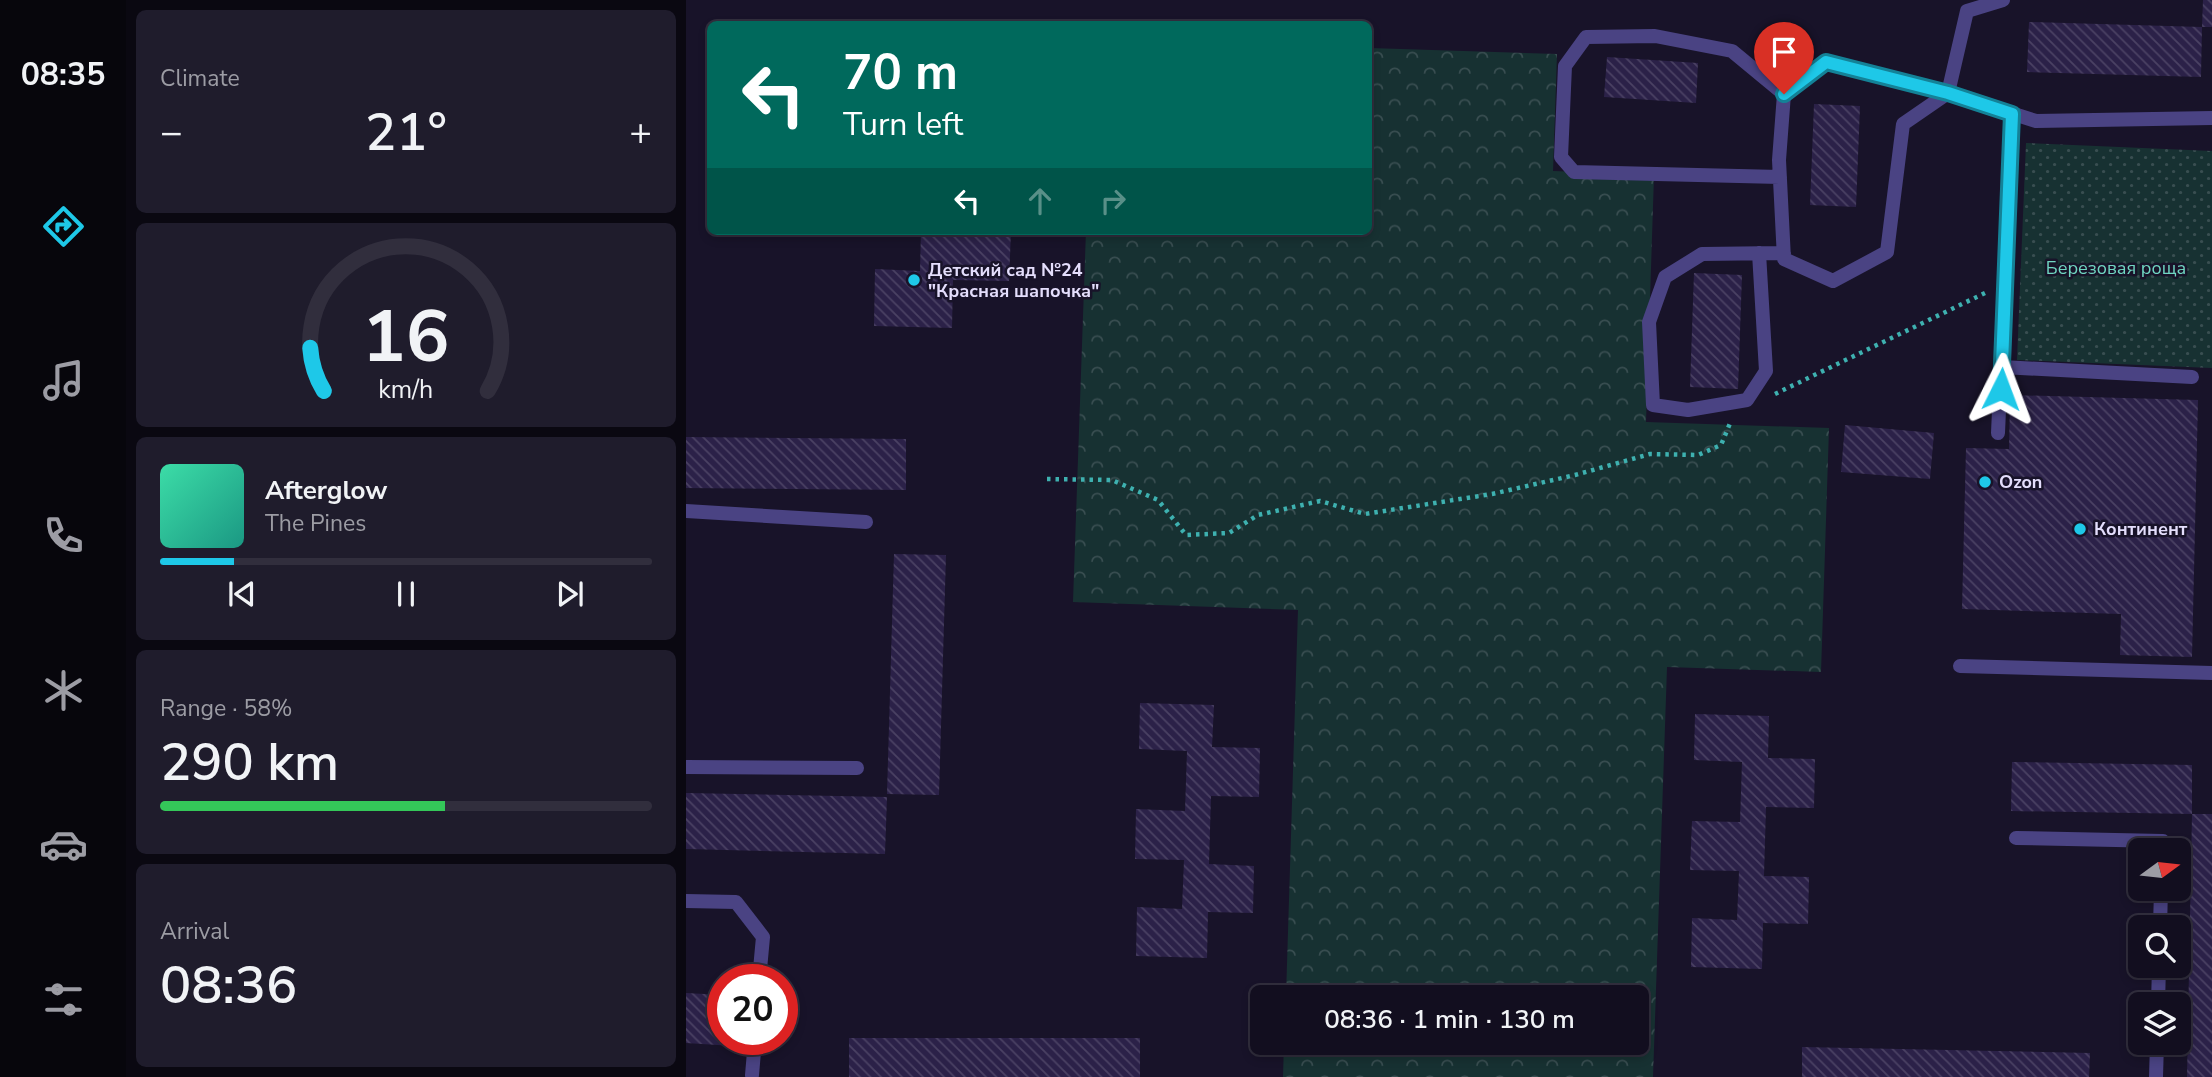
<!DOCTYPE html>
<html lang="en">
<head>
<meta charset="utf-8">
<style>
	body { margin:0; font-family:"Nunito Sans",sans-serif; background:#1f1c2c; color:#f1f3f6; height:100vh; display:flex; flex-direction:column; font-size:26px; white-space:nowrap }
	* { box-sizing:border-box; margin:0 }
	p { font-size:23px; color:#9c9ca4 }
	.icon { flex:none; width:38px; height:38px; fill:none; stroke:currentColor; stroke-width:2; stroke-linecap:round; stroke-linejoin:round }
	.map { position:relative; flex:1; overflow:hidden }
	.drawer { display:flex; flex-direction:column; gap:10px; padding:10px; background:#0a0811; width:560px }
	.drawer>* { flex:none }
	.top-card { position:absolute; left:21px; top:21px; width:665px; height:214px; border-radius:10px; box-shadow:0 4px 10px #0003,0 0 0 2px #312e3d; background:#00695c; color:#fff; overflow:hidden }
	.needle { width:46px; rotate:75deg }
	.controls { position:absolute; left:1442px; top:838px; display:grid; gap:14px }
	.controls a { display:grid; place-items:center; width:63px; height:63px; border-radius:10px; background:#120e1f; box-shadow:0 4px 10px #0003,0 0 0 2px #312e3d; font-size:35px }
	.speed { position:absolute; left:21px; top:964px; display:flex; gap:14px; font-size:35px; font-weight:700; text-align:center }
	.speed>* { display:grid; place-content:center; width:91px; height:91px; border-radius:50%; background:#120e1f; box-shadow:0 4px 10px #0003,0 0 0 2px #312e3d; line-height:1 }
	.speed .limit { border:10px solid #d22; background:#fff; color:#111 }
	.pin { position:absolute; display:grid; place-items:center; width:60px; height:60px; color:#fff; margin:-72px -30px; border-radius:50% 50% 50% 0; rotate:-45deg; box-shadow:0 0 7px #0007 }
	.pin .icon { rotate:45deg }
	.me { position:absolute; width:77px; margin:-38px; rotate:3deg; stroke-linejoin:round; filter:drop-shadow(0 0 5px #0008) }
	.turn { display:flex; align-items:center; gap:24px; height:147px; padding:0 21px; font-size:32px }
	.turn .icon { width:91px; height:91px; stroke-width:2.5 }
	.turn b { display:block; font-size:49px; line-height:60px }
	.lanes { display:flex; align-items:center; height:66px; padding:0 21px; background:#0003; justify-content:center; gap:35px; direction:ltr }
	.lanes .off { opacity:.35 }
	.big { font-size:52px; font-weight:600; line-height:1.1 }
	.drawer .tile { flex:1; display:flex; flex-direction:column; justify-content:center; gap:10px; min-width:0; padding:0 24px; border-radius:10px; background:#1f1c2c }
	.drawer .dial { align-items:center; gap:0 }
	.dial svg { height:182px; overflow:visible; fill:none; stroke:#312e3d; stroke-width:7; stroke-linecap:round; text-anchor:middle }
	.dial text { fill:#f1f3f6; stroke:none }
	.song { display:flex; align-items:center; gap:21px }
	.cover { width:84px; height:84px; border-radius:10px; background:linear-gradient(135deg,hsl(160 70% 55%),hsl(170 70% 35%)) }
	.played { height:7px; border-radius:4px; background:linear-gradient(90deg,#1ec8e8 15%,#312e3d 15%) }
	.keys { display:flex; justify-content:space-around; direction:ltr }
	.heat { display:flex; justify-content:space-between; align-items:center; font-size:38px; direction:ltr }
	.charge { height:10px; border-radius:5px; background:linear-gradient(90deg,#34c759 58%,#312e3d 0) }
	.trip { position:absolute; left:564px; top:985px; width:399px; height:70px; border-radius:10px; background:#120e1f; box-shadow:0 4px 10px #0003,0 0 0 2px #312e3d; font-weight:600; line-height:70px; text-align:center }
	main { display:flex; flex:1; min-height:0 }
	.tab-bar { display:flex; flex-direction:column; width:126px; justify-content:space-around; align-items:center; background:#07060c; color:#9c9ca4 }
	.tab-bar .icon { width:49px; height:49px }
	.tab-bar .current { color:#1ec8e8 }
	.tab-bar b { font-size:32px; color:#f1f3f6 }
	.map>svg:first-child { display:block }
	.forest { fill:url(#forest-crowns) }
	.park { fill:url(#park-dots) }
	.building { fill:url(#building-back-hatch) }
	.lines { fill:none; stroke-linecap:round; stroke-linejoin:round }
	.path { stroke:#3eb1b0; stroke-width:4.5; stroke-dasharray:3.5 5; stroke-linecap:butt }
	.lane { stroke:#4a4383; stroke-width:14 }
	.route-casing { stroke:#148297; stroke-width:18 }
	.route { stroke:#1ec8e8; stroke-width:12 }
	.poi-dot { fill:#1ec8e8; stroke:#181329; stroke-width:2.5 }
	.labels { text-anchor:middle; stroke-width:5; stroke-linejoin:round; paint-order:stroke }
	.park-label { font-size:18px; fill:#70d6c2; stroke:#181329 }
	.poi-label { font-size:18px; font-weight:bold; fill:#e4defc; stroke:#181329; text-anchor:start }
</style>
</head>
<body>
<main>
<nav class="tab-bar">
<b>08:35</b>
<svg class="icon current" aria-label="directions" viewBox="0 0 24 24"><path d="M12 3l9 9-9 9-9-9zM9 14v-3h6M13 9l2 2-2 2"/></svg>
<svg class="icon" aria-label="music" viewBox="0 0 24 24"><path d="M9 18V5l10-2v13"/><circle cx="6" cy="18" r="3"/><circle cx="16" cy="16" r="3"/></svg>
<svg class="icon" aria-label="phone" viewBox="0 0 24 24"><path d="M5 4h4l2 5-3 2q2 4 5 5l2-3 5 2v4C11 20 4 13 5 4z"/></svg>
<svg class="icon" aria-label="climate" viewBox="0 0 24 24"><path d="M12 3v18M4 7l16 10M4 17L20 7"/></svg>
<svg class="icon" aria-label="car" viewBox="0 0 24 24"><path d="M5 17H2v-5l4-1 3-4h7l3 4 3 1v5h-3M9 17h6M6 11h13"/><circle cx="7" cy="17" r="2"/><circle cx="17" cy="17" r="2"/></svg>
<svg class="icon" aria-label="filters" viewBox="0 0 24 24"><path d="M4 7h16M4 17h16"/><circle cx="9" cy="7" r="2"/><circle cx="15" cy="17" r="2"/></svg>
</nav>
<section class="drawer">
<div class="tile"><p>Climate</p>
<div class="heat"><a>−</a><b class="big">21°</b><a>+</a></div>
</div>
<div class="tile dial"><svg viewBox="0 0 100 80">
<path d="M14 69A42 42 0 1 1 86 69"/>
<path d="M14 69A42 42 0 0 1 8 50" stroke="#1ec8e8"/>
<text x="50" y="56" font-size="32" font-weight="700">16</text>
<text x="50" y="72" font-size="11">km/h</text>
</svg></div>
<div class="tile">
<div class="song"><i class="cover"></i><div><b>Afterglow</b><p>The Pines</p></div></div>
<div class="played"></div>
<div class="keys"><svg class="icon" aria-label="previous" viewBox="0 0 24 24"><path d="M18 5L8 12l10 7zM5 5v14"/></svg><svg class="icon" aria-label="pause" viewBox="0 0 24 24"><path d="M8 5v14M16 5v14"/></svg><svg class="icon" aria-label="next" viewBox="0 0 24 24"><path d="M6 5l10 7-10 7zM19 5v14"/></svg></div>
</div>
<div class="tile"><p>Range · 58%</p><b class="big">290 km</b><div class="charge"></div></div>
<div class="tile"><p>Arrival</p><b class="big">08:36</b></div>
</section>
<div class="map">
<svg width="1526" height="1077" viewBox="0 0 1526 1077">
	<defs>
		<pattern id="forest-crowns" width="20" height="18" patternUnits="userSpaceOnUse" patternTransform="scale(1.75)"><rect width="20" height="18" fill="#173132"/><path d="M2 6a3 3 0 1 1 6 0M12 15a3 3 0 1 1 6 0" fill="none" stroke="#394e51"/></pattern>
		<pattern id="park-dots" width="8" height="8" patternUnits="userSpaceOnUse" patternTransform="scale(1.75)"><rect width="8" height="8" fill="#173132"/><path d="M2 2h.1M6 6h.1" fill="none" stroke="#394e51" stroke-width="1.8" stroke-linecap="round"/></pattern>
		<pattern id="building-back-hatch" width="6" height="6" patternUnits="userSpaceOnUse" patternTransform="scale(1.75)"><rect width="6" height="6" fill="#2b2148"/><path d="M-1 5l2 2M0 0l6 6M5-1l2 2" fill="none" stroke="#4a4163"/></pattern>
	</defs>
	<rect width="100%" height="100%" fill="#181329"/>
	<path class="forest" d="M 683,48 L 871,54 L 867,171 L 968,175 L 960,422 L 1143,428 L 1135,672 L 981,667 L 967,1077 L 597,1077 L 598,1043 L 950,1043 L 950,998 L 600,997 L 612,610 L 387,602 L 400,231 L 682,231 Z"/>
	<path class="park" d="M 1340,143 L 1526,151 L 1526,368 L 1331,360 Z"/>
	<path class="building" d="M 1517,0 L 1526,0 L 1526,27 L 1516,27 Z
		M 1343,22 L 1516,27 L 1515,77 L 1341,72 Z
		M 921,57 L 1012,63 L 1010,103 L 918,97 Z
		M 1128,104 L 1174,106 L 1170,207 L 1124,205 Z
		M 22,172 L 24,172 L 24,216 L 19,215 Z
		M 235,231 L 325,231 L 323,281 L 267,280 L 266,328 L 188,326 L 189,269 L 234,271 Z
		M 1008,273 L 1056,275 L 1052,389 L 1004,387 Z
		M 1324,395 L 1512,400 L 1506,657 L 1434,655 L 1435,614 L 1276,609 L 1280,448 L 1323,449 Z
		M 1159,425 L 1248,433 L 1244,479 L 1155,472 Z
		M 0,437 L 220,439 L 220,490 L 0,488 Z
		M 208,554 L 260,555 L 253,795 L 201,794 Z
		M 454,703 L 528,705 L 526,747 L 574,748 L 573,797 L 525,796 L 523,864 L 568,866 L 567,913 L 522,912 L 521,958 L 450,956 L 451,907 L 496,909 L 498,860 L 449,859 L 450,809 L 499,811 L 501,751 L 453,749 Z
		M 1009,714 L 1083,716 L 1082,758 L 1129,759 L 1128,808 L 1080,807 L 1078,876 L 1123,877 L 1122,924 L 1077,923 L 1076,969 L 1005,967 L 1006,918 L 1051,920 L 1053,871 L 1004,870 L 1006,821 L 1054,822 L 1056,762 L 1008,760 Z
		M 1326,762 L 1506,765 L 1506,814 L 1526,814 L 1526,1077 L 1501,1077 L 1506,814 L 1325,811 Z
		M 0,793 L 201,797 L 199,854 L 0,849 Z
		M 0,993 L 37,995 L 37,1040 L 47,1040 L 47,1046 L 0,1043 Z
		M 163,1038 L 454,1038 L 454,1077 L 163,1077 Z
		M 1116,1047 L 1404,1053 L 1403,1077 L 1116,1077 Z"/>
	<g class="lines">
		<path class="path" d="M 1089,394 L 1299,293
			M 361,479 L 426,480 L 472,500 L 500,535 L 543,533 L 572,515 L 634,501 L 679,514 L 806,494 L 889,475 L 964,454 L 1012,455 L 1035,445 L 1045,421"/>
		<path class="lane" d="M 1317,0 L 1281,11 L 1262,93 L 1217,124 L 1201,252 L 1147,281 L 1098,259 L 1093,160 L 1098,94 L 1140,62 L 1262,93 L 1350,121 L 1526,118
			M 1094,177 L 888,172 L 875,157 L 879,66 L 900,37 L 969,36 L 1046,51 L 1098,94
			M 1073,253 L 1080,371 L 1061,400 L 1002,410 L 967,405 L 963,322 L 979,277 L 1016,254 L 1098,253
			M 1316,367 L 1506,377
			M 1312,433 L 1326,114
			M 0,511 L 180,522
			M 1274,666 L 1526,673
			M 0,767 L 171,768
			M 1330,838 L 1477,841 L 1476,850
			M 0,901 L 50,902 L 77,937 L 73,980
			M 1474,928 L 1475,889
			M 1472,1004 L 1473,966
			M 66,1075 L 69,1040
			M 1470,1077 L 1471,1043"/>
	</g>
	<g class="lines">
		<g class="route-casing">
			<path id="route" d="M 1098,94 L 1140,62 L 1262,93 L 1326,114 L 1315,389"/>
		</g>
		<use href="#route" class="route"/>
	</g>
	<g class="poi-dot">
		<circle cx="228" cy="280" r="7"/>
		<circle cx="1299" cy="482" r="7"/>
		<circle cx="1394" cy="529" r="7"/>
	</g>
	<g class="labels">
		<g class="park-label">
			<text x="1430" y="274">Березовая роща</text>
		</g>
		<g class="poi-label">
			<text x="242" y="276">Детский сад №24<tspan x="242" dy="21">"Красная шапочка"</tspan></text>
			<text x="1313" y="488">Ozon</text>
			<text x="1408" y="535">Континент</text>
		</g>
	</g>
</svg>
<div class="controls">
<a><svg class="needle" viewBox="-14 -14 28 28"><path d="M0-13l5 13h-10z" fill="#e53935"/><path d="M0 13l5-13h-10z" fill="#9c9ca4"/></svg></a>
<a><svg class="icon" aria-label="search" viewBox="0 0 24 24"><circle cx="10" cy="10" r="6"/><path d="M15 15l6 6"/></svg></a>
<a><svg class="icon" aria-label="layers" viewBox="0 0 24 24"><path d="M12 4l9 5-9 5-9-5zM3 14l9 5 9-5"/></svg></a>
</div>
<div class="speed"><div class="limit">20</div></div>
<div class="pin" style="left:1098px;top:94px;background:#d93025"><svg class="icon" aria-label="arrive" viewBox="0 0 24 24"><path d="M6 21V4h12l-3 4 3 4H6"/></svg></div>
<svg class="me" style="left:1315px;top:389px" viewBox="-20 -20 40 40"><path d="M0-17L14 15 0 8-14 15z" fill="#1ec8e8" stroke="#fff" stroke-width="4"/></svg>
<div class="trip">08:36 · 1 min · 130 m</div>
<div class="top-card">
<div class="turn"><svg class="icon" aria-label="left" viewBox="0 0 24 24"><path d="M17 20v-9H6M10 6l-5 5 5 5"/></svg><div><b>70 m</b>Turn left</div></div>
<div class="lanes"><svg class="icon" aria-label="left" viewBox="0 0 24 24"><path d="M17 20v-9H6M10 6l-5 5 5 5"/></svg><svg class="icon off" aria-label="ahead" viewBox="0 0 24 24"><path d="M12 20V5M6 11l6-6 6 6"/></svg><svg class="icon off" aria-label="right" viewBox="0 0 24 24"><path d="M7 20v-9h11M14 6l5 5-5 5"/></svg></div>
</div>
</div>
</main>
</body>
</html>
